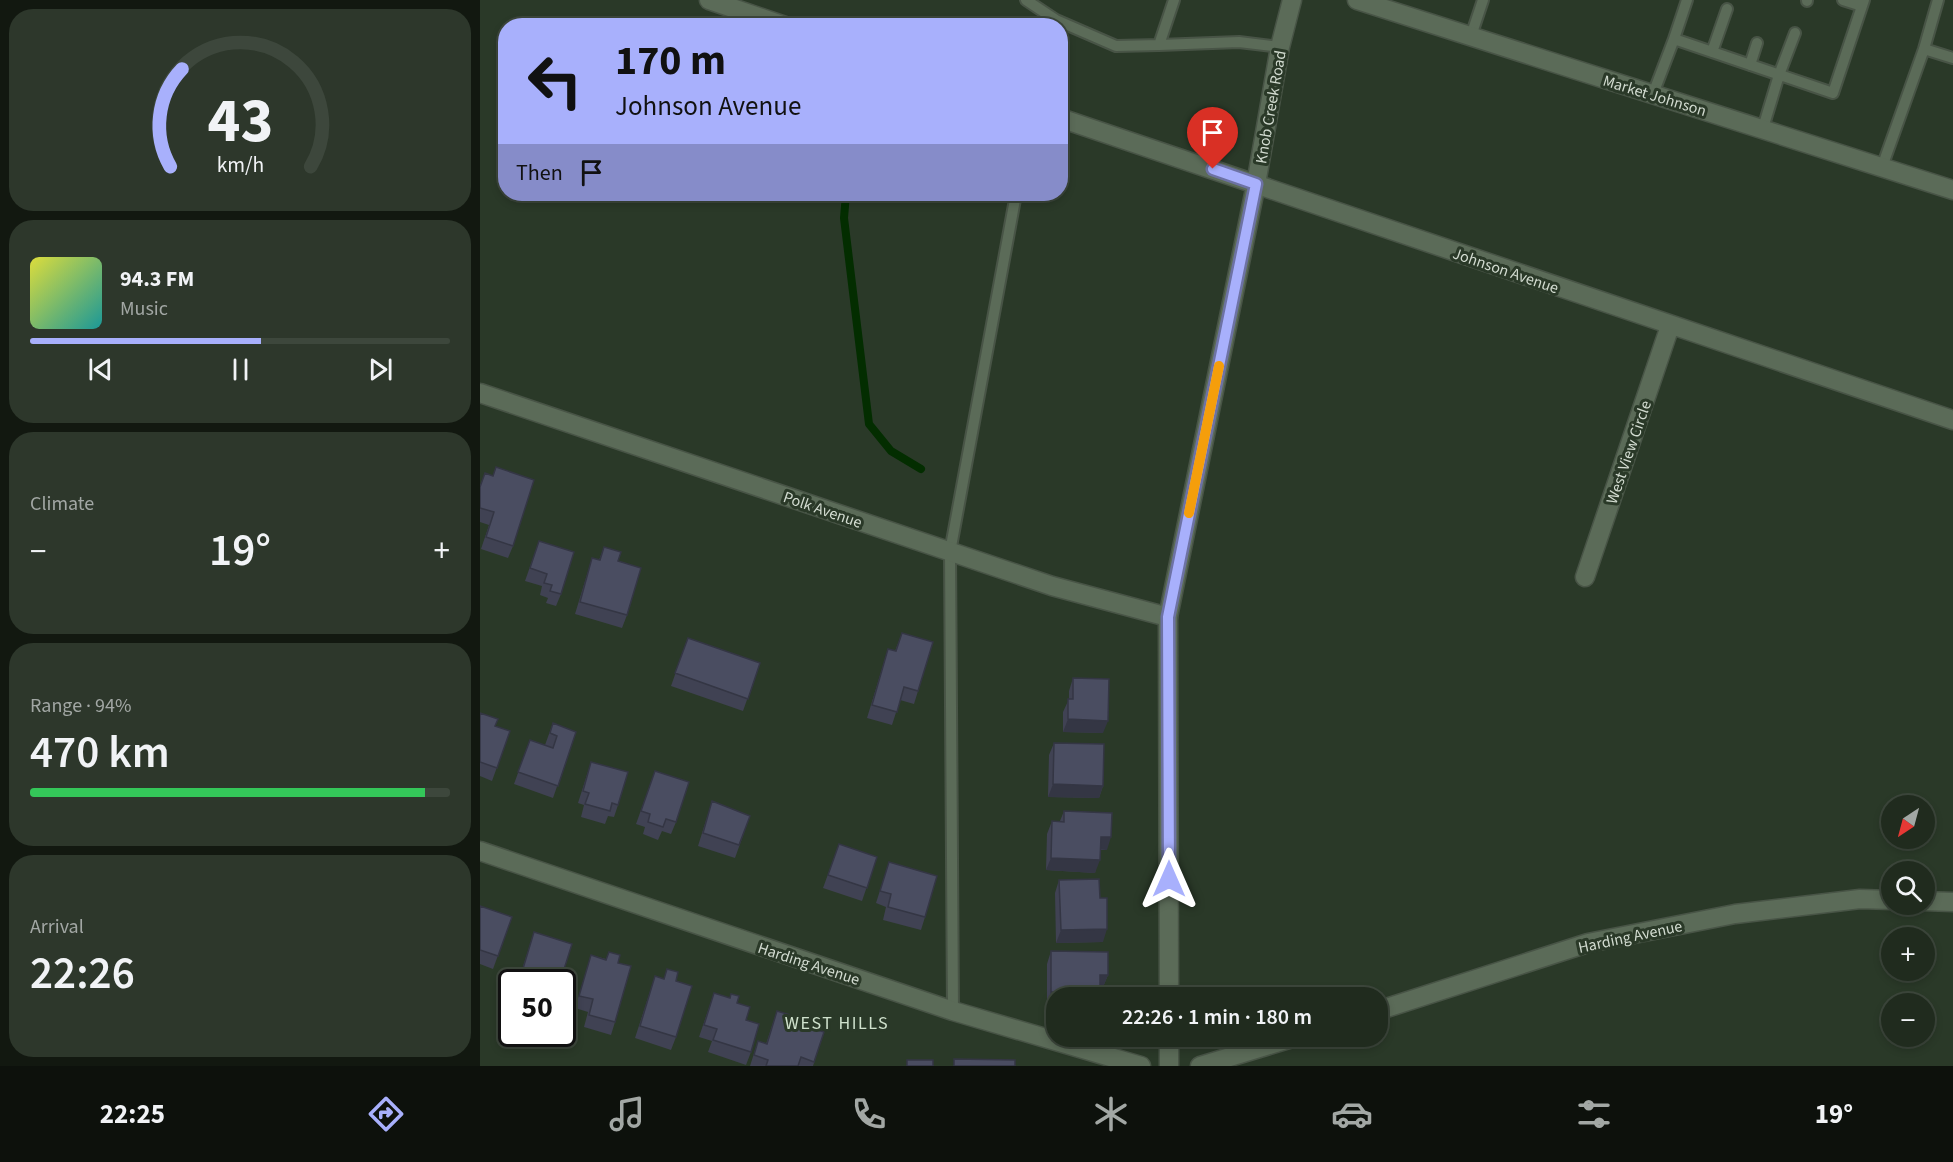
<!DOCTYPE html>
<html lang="en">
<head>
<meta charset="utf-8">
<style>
	body { margin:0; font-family:"Source Sans 3",sans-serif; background:#2d372b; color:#f1f3f6; height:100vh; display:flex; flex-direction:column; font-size:22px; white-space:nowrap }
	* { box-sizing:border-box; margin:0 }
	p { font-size:20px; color:#a2a7a4 }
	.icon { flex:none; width:33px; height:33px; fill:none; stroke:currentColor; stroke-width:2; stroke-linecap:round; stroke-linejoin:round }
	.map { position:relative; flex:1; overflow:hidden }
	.side { display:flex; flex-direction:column; gap:9px; padding:9px; background:#121810; width:480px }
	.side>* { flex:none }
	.banner { position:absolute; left:18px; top:18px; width:570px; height:183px; border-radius:24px; box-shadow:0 3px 9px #0003,0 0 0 2px #3d473c; background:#a8b0fc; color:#111; overflow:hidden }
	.needle { width:39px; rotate:216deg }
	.buttons { position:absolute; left:1401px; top:795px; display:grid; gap:12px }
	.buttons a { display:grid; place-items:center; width:54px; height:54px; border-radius:50%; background:#202b1e; box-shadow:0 3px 9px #0003,0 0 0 2px #3d473c; font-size:30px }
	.speed { position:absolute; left:18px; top:969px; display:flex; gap:12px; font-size:30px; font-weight:700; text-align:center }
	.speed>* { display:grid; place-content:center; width:78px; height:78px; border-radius:50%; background:#202b1e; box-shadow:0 3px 9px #0003,0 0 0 2px #3d473c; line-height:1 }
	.speed .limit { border:3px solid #111; border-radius:9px; background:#fff; color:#111 }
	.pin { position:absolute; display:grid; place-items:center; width:51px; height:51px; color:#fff; margin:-62px -26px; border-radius:50% 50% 50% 0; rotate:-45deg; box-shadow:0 0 6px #0007 }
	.pin .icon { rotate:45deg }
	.me { position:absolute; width:66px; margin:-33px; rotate:0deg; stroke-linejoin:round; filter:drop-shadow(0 0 4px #0008) }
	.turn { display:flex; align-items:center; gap:21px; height:126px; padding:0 18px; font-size:27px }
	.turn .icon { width:78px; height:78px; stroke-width:2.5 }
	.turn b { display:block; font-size:42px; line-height:51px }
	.then { display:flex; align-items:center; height:57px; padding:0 18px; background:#0003; gap:12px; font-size:22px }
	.big { font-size:45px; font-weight:600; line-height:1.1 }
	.side .widget { flex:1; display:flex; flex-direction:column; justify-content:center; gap:9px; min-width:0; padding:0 21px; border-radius:24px; background:#2d372b }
	.side .dial { align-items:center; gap:0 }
	.dial svg { height:156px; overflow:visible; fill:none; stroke:#3d473c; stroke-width:7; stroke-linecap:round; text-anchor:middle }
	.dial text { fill:#f1f3f6; stroke:none }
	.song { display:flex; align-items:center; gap:18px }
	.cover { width:72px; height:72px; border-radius:9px; background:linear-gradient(135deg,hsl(60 70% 55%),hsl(180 70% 35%)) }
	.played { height:6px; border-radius:3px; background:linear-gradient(90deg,#a8b0fc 55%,#3d473c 55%) }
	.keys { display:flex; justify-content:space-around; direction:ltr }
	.heat { display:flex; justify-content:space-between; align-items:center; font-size:33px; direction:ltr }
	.charge { height:9px; border-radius:4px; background:linear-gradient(90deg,#34c759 94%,#3d473c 0) }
	.trip { position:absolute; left:566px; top:987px; width:342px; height:60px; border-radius:24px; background:#202b1e; box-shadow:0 3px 9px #0003,0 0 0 2px #3d473c; font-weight:600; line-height:60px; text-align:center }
	.menu { display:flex; height:96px; justify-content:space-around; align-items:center; background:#0d110c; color:#a2a7a4 }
	.menu .icon { width:42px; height:42px }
	.menu .current { color:#a8b0fc }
	.menu b { font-size:27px; color:#f1f3f6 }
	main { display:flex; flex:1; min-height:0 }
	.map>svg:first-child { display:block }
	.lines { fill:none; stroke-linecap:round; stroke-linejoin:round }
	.stream { stroke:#032d00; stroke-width:8 }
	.lane-casing { stroke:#485446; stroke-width:14 }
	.street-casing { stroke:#485446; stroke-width:21 }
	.secondary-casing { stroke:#485446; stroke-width:21 }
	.lane { stroke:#5b6b58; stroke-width:10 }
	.street { stroke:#5b6b58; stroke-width:18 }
	.secondary { stroke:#5b6b58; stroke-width:18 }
	.wall { fill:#404253 }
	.shaded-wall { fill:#343644 }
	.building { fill:#4a4d61; stroke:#343644; stroke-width:1.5 }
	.route-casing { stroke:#6d72a4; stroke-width:15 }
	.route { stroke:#a8b0fc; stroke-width:10 }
	.slow { stroke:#f59e0b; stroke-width:10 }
	.labels { text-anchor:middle; stroke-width:6; stroke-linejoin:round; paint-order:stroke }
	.street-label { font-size:16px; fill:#d2dbd0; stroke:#2a3928 }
	.neighbourhood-label { font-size:18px; letter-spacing:1.5px; fill:#d0e2cd; stroke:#2a3928 }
</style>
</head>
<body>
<main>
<section class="side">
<div class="widget dial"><svg viewBox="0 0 100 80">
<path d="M14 69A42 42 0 1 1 86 69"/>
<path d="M14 69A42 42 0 0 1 20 19" stroke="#a8b0fc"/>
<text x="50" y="56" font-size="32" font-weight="700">43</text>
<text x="50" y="72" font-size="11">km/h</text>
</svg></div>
<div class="widget">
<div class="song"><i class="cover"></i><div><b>94.3 FM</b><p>Music</p></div></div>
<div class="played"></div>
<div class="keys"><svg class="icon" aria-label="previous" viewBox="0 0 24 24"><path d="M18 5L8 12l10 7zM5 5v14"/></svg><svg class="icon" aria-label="pause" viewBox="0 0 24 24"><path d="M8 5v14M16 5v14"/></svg><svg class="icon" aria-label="next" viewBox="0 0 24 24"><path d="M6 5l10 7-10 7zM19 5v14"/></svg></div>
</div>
<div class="widget"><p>Climate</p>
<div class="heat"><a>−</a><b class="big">19°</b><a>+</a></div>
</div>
<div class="widget"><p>Range · 94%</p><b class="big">470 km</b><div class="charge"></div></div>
<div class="widget"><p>Arrival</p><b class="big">22:26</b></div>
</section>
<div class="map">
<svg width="1473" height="1066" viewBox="0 0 1473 1066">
	<rect width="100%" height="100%" fill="#2a3928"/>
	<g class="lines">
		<path class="stream" d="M 366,194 L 364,218 L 389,424 L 411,451 L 441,469"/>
		<g class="lane-casing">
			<path id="lane" d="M 546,0 L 576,20 L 636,46 L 679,45
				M 694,0 L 679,45 L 759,42 L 800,47
				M 1207,0 L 1194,39 L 1353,93 L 1382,6
				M 1363,0 L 1382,6 L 1384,0
				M 1327,1 L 1327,0
				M 991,36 L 1003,0
				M 1444,49 L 1473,58
				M 1232,52 L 1247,9
				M 1270,65 L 1277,43
				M 1173,94 L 1194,39
				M 1283,128 L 1299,75 L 1315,33
				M 1402,167 L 1444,49 L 1458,0
				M 473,1011 L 470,552 L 536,194"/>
		</g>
		<g class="street-casing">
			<path id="street" d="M 229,0 L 305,26
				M 877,0 L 1473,190
				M 580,118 L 1473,420
				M 0,393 L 572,586 L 688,617
				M 1105,577 L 1190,326
				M 0,851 L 473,1011 L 661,1066
				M 1444,901 L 1473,902
				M 897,1011 L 1108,943 L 1255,914 L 1380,899 L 1412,900
				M 720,1066 L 819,1036"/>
		</g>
		<g class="secondary-casing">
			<path id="secondary" d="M 689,998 L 688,617 L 776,184 L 800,47 L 812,0
				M 689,1036 L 689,1066"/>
		</g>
		<use href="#lane" class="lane"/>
		<use href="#street" class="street"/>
		<use href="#secondary" class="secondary"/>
	</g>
	<path class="wall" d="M 5,473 L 33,546 L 28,558 L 1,549 L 9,525 L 0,522 L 0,486 Z
		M 59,541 L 81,594 L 76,606 L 66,603 L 68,598 L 60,595 L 62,586 L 45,581 Z
		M 124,547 L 138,561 L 147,615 L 142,628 L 95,614 L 112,558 L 119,560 Z
		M 422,633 L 438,691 L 434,704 L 420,700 L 412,725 L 387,718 L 408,649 L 415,651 Z
		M 208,638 L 280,663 L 263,711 L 191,686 Z
		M 593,678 L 623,733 L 583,732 L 583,712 L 589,699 L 589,691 Z
		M 0,713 L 15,726 L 30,731 L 12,781 L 0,776 Z
		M 73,723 L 96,732 L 73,798 L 34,784 L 50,740 L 65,745 Z
		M 574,743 L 623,786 L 619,798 L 568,797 L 569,755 Z
		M 111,762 L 138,805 L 134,817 L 128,816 L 125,824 L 101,817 L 104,805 L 98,803 Z
		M 175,771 L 196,822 L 191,834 L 182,831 L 178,840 L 163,834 L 165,827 L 156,824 Z
		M 232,801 L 270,816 L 255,858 L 218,846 Z
		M 584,811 L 627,850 L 620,850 L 615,873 L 566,870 L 567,834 L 572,821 L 580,821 Z
		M 359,844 L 397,857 L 382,901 L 343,888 Z
		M 409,862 L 445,917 L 441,930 L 403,920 L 406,907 L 396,903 Z
		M 579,880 L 623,942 L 576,943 L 575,893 Z
		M 0,906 L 32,917 L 13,969 L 0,964 Z
		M 54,932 L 80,982 L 38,982 Z
		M 571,951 L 628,975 L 623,987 L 576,998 L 576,1004 L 567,1004 L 567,964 Z
		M 129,952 L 138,963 L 135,1022 L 131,1035 L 104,1027 L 108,1012 L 95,1008 L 111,955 L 126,959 Z
		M 175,976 L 184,979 L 196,981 L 196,1037 L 191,1050 L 155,1038 Z
		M 234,993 L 257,1003 L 266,1020 L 271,1052 L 266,1065 L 228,1052 L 232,1041 L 219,1037 Z
		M 297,1011 L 328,1027 L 344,1032 L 333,1066 L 270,1066 L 278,1041 L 286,1044 Z"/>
	<path class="shaded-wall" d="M 588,719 L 628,721 L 623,733 L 583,732 Z
		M 573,784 L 623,786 L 619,798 L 568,797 Z
		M 621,837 L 631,837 L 627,850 L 616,849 Z
		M 571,858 L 620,860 L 615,873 L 566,870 Z
		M 627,929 L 623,942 L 576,943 L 581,930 Z
		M 620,975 L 628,975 L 623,987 L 616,987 Z
		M 571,992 L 620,992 L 618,998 L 576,998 L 576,1004 L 567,1004 Z"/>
	<path class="building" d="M 16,467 L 54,480 L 33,546 L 6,537 L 14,512 L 0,508 L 0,487 L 5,473 L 13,476 Z
		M 59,541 L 94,552 L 81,594 L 70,591 L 72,585 L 64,583 L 67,574 L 50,568 Z
		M 124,547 L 141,552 L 138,561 L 161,568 L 147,615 L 100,602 L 112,558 L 120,560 Z
		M 422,633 L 453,642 L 438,691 L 424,687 L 417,712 L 392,705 L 408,649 L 416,651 Z
		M 208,638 L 280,663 L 268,699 L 195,673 Z
		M 593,678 L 629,679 L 628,721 L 588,719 L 588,699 L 593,699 Z
		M 0,713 L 18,719 L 15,726 L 30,731 L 17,768 L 0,762 Z
		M 73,723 L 96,732 L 78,786 L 38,772 L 50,740 L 73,748 L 77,736 L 70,733 Z
		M 574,743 L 624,744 L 623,786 L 573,784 Z
		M 111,762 L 148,772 L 138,805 L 132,803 L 130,811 L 105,804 L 109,793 L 103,791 Z
		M 175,771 L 209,782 L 196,822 L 186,819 L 183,827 L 168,822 L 170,814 L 161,811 Z
		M 232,801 L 270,816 L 259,845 L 223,833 Z
		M 584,811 L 632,813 L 631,837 L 621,837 L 620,860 L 571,858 L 572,821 L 584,822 Z
		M 359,844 L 397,857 L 387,888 L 348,875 Z
		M 409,862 L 457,876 L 445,917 L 408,907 L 411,894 L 400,891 Z
		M 619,879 L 620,898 L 627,898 L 627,929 L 581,930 L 579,880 Z
		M 0,906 L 32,917 L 18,956 L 0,950 Z
		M 54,932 L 92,944 L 80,982 L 39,982 Z
		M 571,951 L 628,952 L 628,975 L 620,975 L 620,992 L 571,992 Z
		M 129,952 L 140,955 L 138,963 L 151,966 L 135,1022 L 109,1015 L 113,999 L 99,996 L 111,955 L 126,960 Z
		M 187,969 L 198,972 L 196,981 L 212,986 L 196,1037 L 160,1026 L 175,976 L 184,979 Z
		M 234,993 L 250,998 L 251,994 L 259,996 L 257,1003 L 270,1007 L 266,1020 L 279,1024 L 271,1052 L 233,1040 L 237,1029 L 224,1025 Z
		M 297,1011 L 330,1021 L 328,1027 L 344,1032 L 334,1062 L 321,1057 L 318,1066 L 286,1066 L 288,1060 L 274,1055 L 278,1041 L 287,1044 Z
		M 474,1059 L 535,1060 L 535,1066 L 474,1066 Z
		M 427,1060 L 453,1060 L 453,1066 L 427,1066 Z"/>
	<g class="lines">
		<g class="route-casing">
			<path id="route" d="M 689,879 L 688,617 L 776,184 L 733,169"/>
		</g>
		<use href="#route" class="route"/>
		<path class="slow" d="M 709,513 L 739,366"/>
	</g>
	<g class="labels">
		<g class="street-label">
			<text transform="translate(1175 95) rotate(17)" y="6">Market Johnson</text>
			<text transform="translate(790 107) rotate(-80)" y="6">Knob Creek Road</text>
			<text transform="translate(1026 270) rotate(19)" y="6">Johnson Avenue</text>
			<text transform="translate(1148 452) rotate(-71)" y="6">West View Circle</text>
			<text transform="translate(343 509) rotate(19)" y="6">Polk Avenue</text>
			<text transform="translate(1150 936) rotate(-12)" y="6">Harding Avenue</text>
			<text transform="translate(329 963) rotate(18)" y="6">Harding Avenue</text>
		</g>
		<g class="neighbourhood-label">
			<text x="357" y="1029">WEST HILLS</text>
		</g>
	</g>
</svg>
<div class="buttons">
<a><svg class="needle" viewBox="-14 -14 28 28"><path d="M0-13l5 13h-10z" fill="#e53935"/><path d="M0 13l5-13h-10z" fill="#a2a7a4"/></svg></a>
<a><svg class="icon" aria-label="search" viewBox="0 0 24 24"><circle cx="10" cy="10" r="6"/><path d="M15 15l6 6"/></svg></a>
<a>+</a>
<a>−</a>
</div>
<div class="speed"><div class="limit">50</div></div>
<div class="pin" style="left:733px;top:169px;background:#d93025"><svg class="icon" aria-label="arrive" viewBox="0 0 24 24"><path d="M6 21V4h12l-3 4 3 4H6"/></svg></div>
<svg class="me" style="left:689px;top:879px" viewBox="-20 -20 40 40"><path d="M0-17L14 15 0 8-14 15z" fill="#a8b0fc" stroke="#fff" stroke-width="4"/></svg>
<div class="trip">22:26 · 1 min · 180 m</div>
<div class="banner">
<div class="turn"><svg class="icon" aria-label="left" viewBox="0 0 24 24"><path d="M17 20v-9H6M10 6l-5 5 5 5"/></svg><div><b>170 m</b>Johnson Avenue</div></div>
<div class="then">Then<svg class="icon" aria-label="arrive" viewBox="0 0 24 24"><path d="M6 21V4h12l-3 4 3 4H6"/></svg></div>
</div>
</div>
</main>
<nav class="menu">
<b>22:25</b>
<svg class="icon current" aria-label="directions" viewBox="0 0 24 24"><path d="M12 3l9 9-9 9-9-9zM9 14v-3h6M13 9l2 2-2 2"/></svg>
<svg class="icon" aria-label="music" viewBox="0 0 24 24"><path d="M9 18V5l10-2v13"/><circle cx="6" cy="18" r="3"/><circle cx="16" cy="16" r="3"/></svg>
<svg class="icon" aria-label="phone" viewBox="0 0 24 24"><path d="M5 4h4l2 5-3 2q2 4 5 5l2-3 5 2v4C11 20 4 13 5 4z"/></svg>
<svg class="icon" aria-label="climate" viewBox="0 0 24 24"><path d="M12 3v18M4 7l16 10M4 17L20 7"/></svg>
<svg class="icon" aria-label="car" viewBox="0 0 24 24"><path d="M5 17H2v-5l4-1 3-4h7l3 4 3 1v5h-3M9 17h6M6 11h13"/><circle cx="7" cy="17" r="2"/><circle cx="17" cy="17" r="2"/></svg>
<svg class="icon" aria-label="filters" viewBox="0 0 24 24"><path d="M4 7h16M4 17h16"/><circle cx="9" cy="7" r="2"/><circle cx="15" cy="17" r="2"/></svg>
<b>19°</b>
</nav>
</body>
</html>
